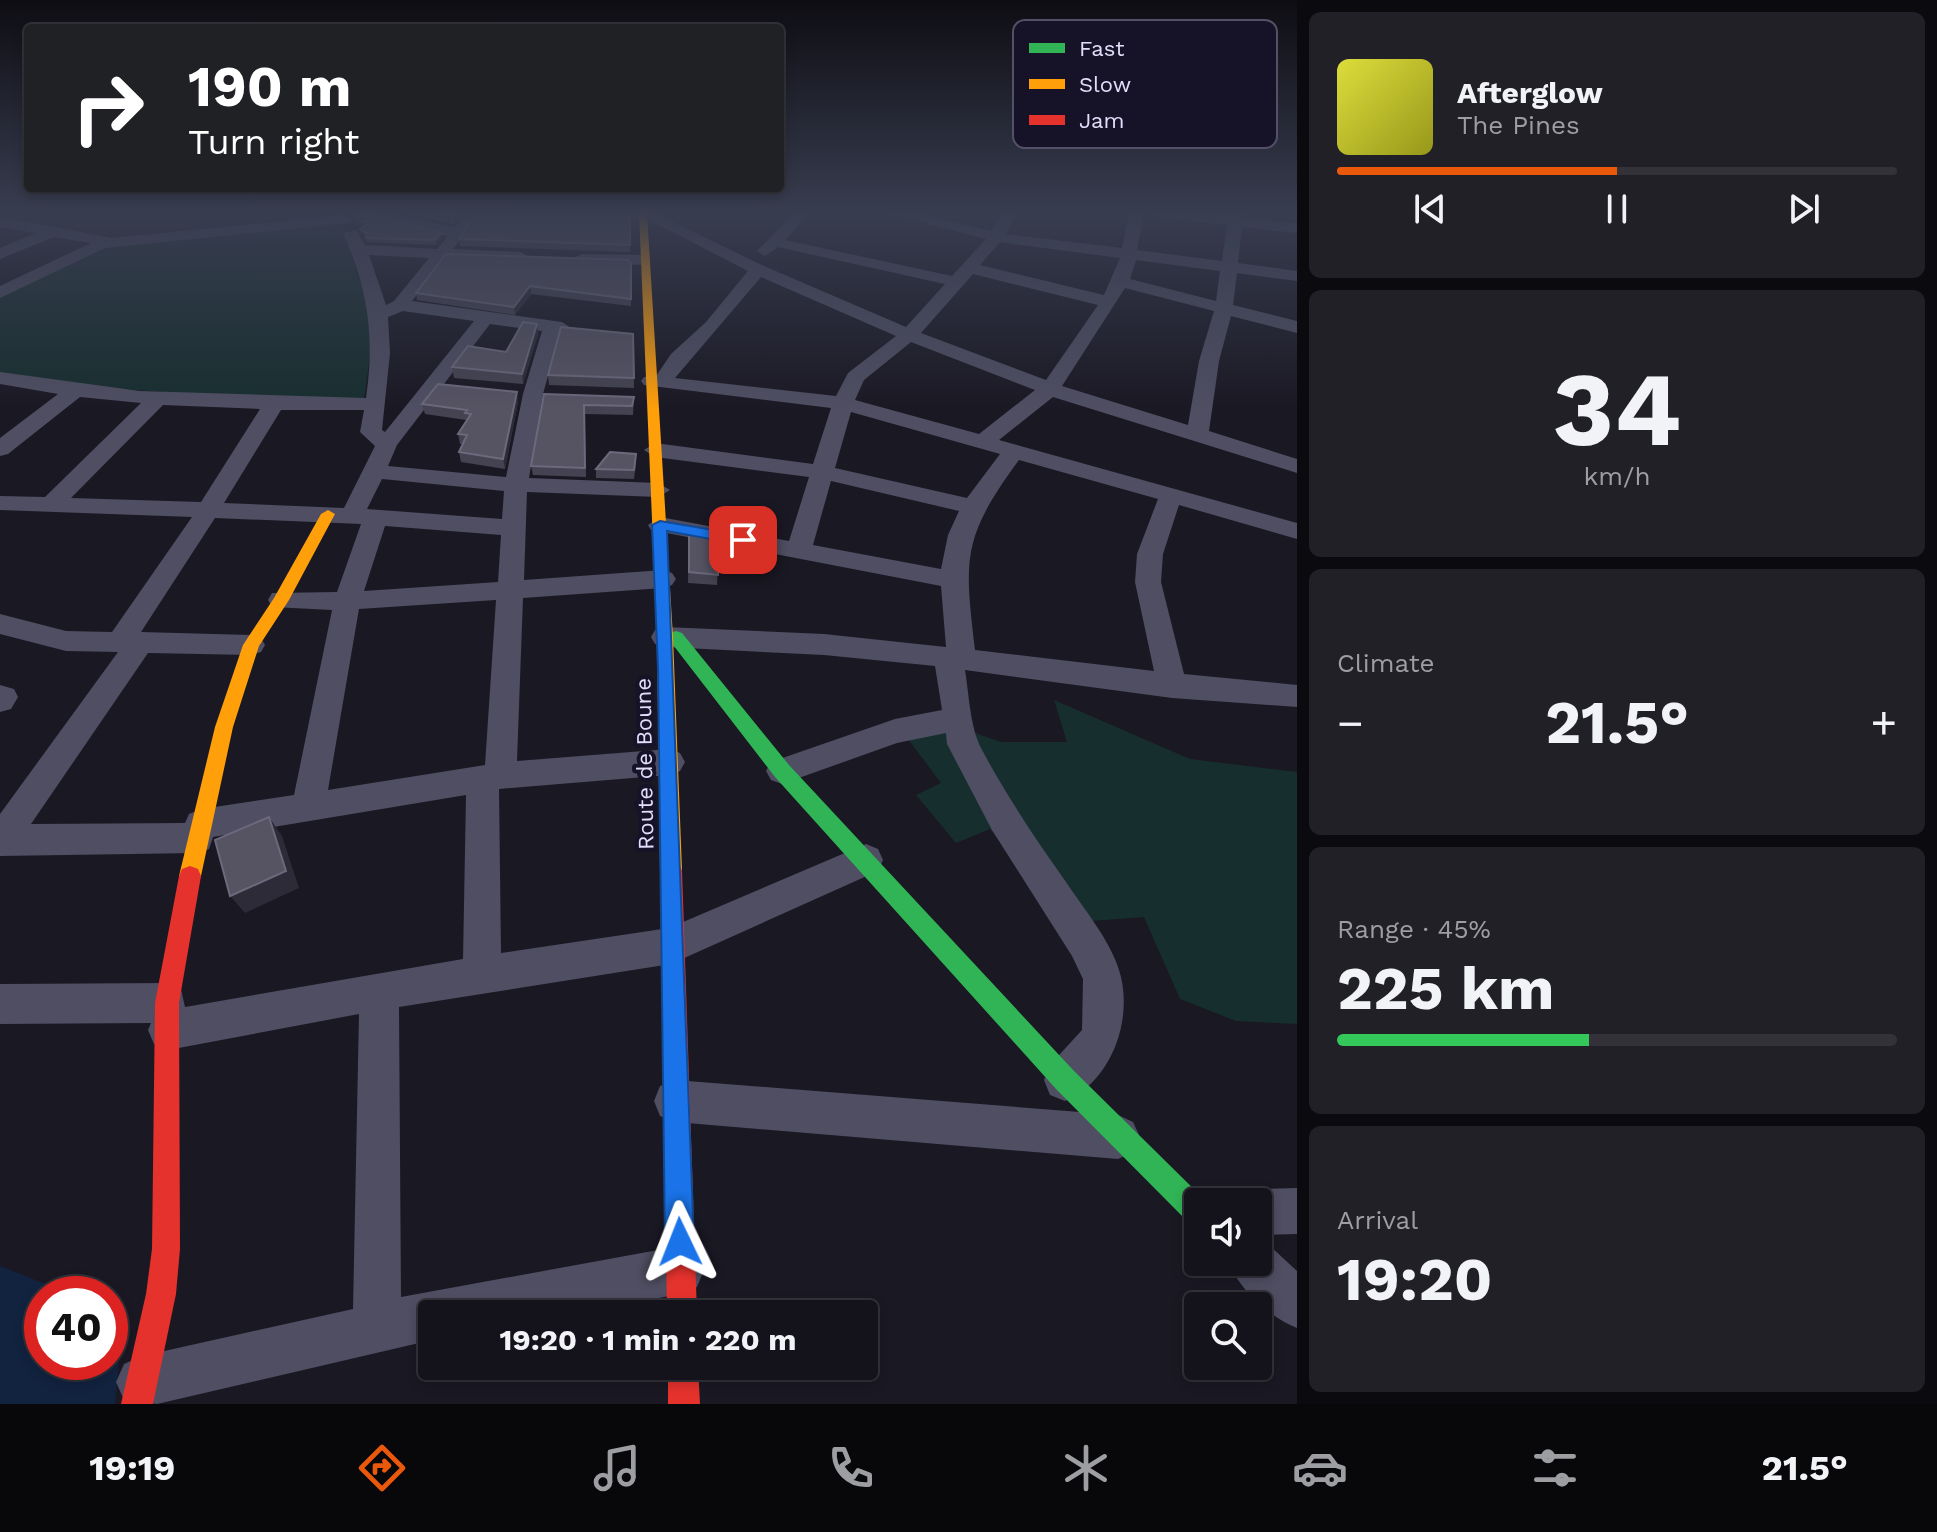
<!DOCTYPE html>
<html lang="en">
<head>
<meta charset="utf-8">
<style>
	body { margin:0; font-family:"Work Sans",sans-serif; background:#212027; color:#f1f3f6; height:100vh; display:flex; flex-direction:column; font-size:30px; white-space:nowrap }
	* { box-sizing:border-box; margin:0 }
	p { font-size:26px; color:#9d9ea2 }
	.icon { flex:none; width:44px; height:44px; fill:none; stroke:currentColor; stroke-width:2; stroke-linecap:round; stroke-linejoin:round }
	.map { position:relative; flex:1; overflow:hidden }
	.details { display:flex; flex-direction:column; gap:12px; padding:12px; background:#0b0a0e; width:640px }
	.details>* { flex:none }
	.guide { position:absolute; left:24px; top:24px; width:760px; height:168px; border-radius:8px; box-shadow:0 4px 12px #0003,0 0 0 2px #333239; background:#202124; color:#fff; overflow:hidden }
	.fabs { position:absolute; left:1184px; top:1188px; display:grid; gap:16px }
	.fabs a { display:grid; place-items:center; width:88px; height:88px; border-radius:8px; background:#14121a; box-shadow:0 4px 12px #0003,0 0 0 2px #333239; font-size:40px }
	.speed { position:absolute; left:24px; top:1276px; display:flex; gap:16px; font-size:40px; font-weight:700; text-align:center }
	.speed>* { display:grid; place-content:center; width:104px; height:104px; border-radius:50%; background:#14121a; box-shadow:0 4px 12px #0003,0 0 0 2px #333239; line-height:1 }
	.speed .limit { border:12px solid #d22; background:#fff; color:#111 }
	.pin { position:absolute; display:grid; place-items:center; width:68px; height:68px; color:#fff; margin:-34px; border-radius:16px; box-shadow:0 4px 12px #0006 }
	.me { position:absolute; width:88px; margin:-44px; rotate:358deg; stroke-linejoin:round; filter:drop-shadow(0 0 6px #0008) }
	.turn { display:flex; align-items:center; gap:28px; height:168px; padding:0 32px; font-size:36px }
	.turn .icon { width:104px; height:104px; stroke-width:2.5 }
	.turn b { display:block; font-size:56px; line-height:68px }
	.big { font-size:60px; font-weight:700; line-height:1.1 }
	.details .widget { flex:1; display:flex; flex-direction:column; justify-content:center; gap:12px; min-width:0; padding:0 28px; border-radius:12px; background:#212027 }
	.details .dial { align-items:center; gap:0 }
	.dial b { font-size:104px; line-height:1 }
	.song { display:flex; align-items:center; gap:24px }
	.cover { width:96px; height:96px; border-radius:12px; background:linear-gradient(135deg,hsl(60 70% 55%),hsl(60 70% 35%)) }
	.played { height:8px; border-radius:4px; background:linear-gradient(90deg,#ea580c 50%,#333239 50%) }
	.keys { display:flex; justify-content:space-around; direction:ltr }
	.heat { display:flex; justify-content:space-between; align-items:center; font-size:44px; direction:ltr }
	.charge { height:12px; border-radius:6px; background:linear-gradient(90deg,#34c759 45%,#333239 0) }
	.trip { position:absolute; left:418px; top:1300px; width:460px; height:80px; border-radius:8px; background:#14121a; box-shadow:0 4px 12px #0003,0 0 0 2px #333239; font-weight:700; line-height:80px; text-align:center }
	.menu { display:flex; height:128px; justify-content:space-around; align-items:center; background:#08070a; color:#9d9ea2 }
	.menu .icon { width:56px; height:56px }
	.menu .selected { color:#ea580c }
	.menu b { font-size:36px; color:#f1f3f6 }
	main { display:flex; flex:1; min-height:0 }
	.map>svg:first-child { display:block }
	.green { fill:#172e2e }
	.water { fill:#122340 }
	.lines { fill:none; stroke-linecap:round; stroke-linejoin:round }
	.street { fill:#4f4e62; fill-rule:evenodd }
	.fast { fill:#30b455; fill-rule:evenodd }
	.slow { fill:#ff9f0a; fill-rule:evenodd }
	.jam { fill:#e5322d; fill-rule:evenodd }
	.wall { fill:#454351 }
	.shaded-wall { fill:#2d2b37 }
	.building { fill:#565363; stroke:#6b697b; stroke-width:2 }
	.route { fill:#1a73e8; stroke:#114b97; stroke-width:2 }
	.labels { text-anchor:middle; stroke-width:8; stroke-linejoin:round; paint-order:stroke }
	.street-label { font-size:22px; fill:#e1defb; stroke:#161328 }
	.key { fill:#161328; stroke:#535067; stroke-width:2 }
	.key-label { font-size:22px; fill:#e1defb }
</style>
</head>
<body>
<main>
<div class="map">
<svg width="1297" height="1404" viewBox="0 0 1297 1404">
	<rect width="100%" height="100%" fill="#1a1823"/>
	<path class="green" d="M 341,224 L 374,324 L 364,400 L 276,399 L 41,384 L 0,374 L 0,297 L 106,244 Z
		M 1054,700 L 1190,759 L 1297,772 L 1297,1024 L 1236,1021 L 1180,999 L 1144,917 L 1091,921 L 1059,917 L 990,829 L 956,843 L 916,795 L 941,783 L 908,739 L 952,725 L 1001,742 L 1067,742 Z"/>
	<path class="water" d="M 0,1266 L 71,1294 L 42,1294 L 42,1362 L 110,1362 L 110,1315 C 125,1340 117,1376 115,1404 L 0,1404 Z"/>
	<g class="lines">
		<path class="street" d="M 360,213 L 385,213 L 455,227 L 466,213 L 481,213 L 453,249 L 521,252 L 529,257 L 521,262 L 446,259 L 412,301 L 562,322 L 571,328 L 560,333 L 543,394 L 529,478 L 658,483 L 670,490 L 658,497 L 527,492 L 524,580 L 663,570 L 672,573 L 676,579 L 672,585 L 663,588 L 523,598 L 517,761 L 669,749 L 680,753 L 685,762 L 680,771 L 669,775 L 499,789 L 501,953 L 669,928 L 866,844 L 878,849 L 883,860 L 878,871 L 671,964 L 399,1007 L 401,1297 L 680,1246 L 697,1253 L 704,1270 L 697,1287 L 680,1294 L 572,1314 L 432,1314 L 432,1340 L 157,1404 L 124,1400 L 116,1382 L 124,1364 L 142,1356 L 353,1309 L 359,1014 L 168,1050 L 154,1044 L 148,1030 L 151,1023 L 0,1024 L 0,984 L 167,983 L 181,989 L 185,1007 L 463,959 L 466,795 L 213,837 L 209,849 L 197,853 L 0,856 L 0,814 L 118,652 L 66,651 L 0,634 L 0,614 L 66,631 L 112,632 L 192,517 L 0,510 L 0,496 L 45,497 L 141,403 L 80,397 L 8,454 L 0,456 L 0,438 L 58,394 L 0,384 L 0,372 L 140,391 L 366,398 C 375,337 368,289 343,233 L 356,230 L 365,245 L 437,249 L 448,236 L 413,230 ZM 369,255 L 429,258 L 394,301 L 386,305 ZM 403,311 L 474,321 L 385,432 L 382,430 L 390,353 L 388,317 ZM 490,324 L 542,331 L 523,394 L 506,477 L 388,466 L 397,445 ZM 163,405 L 260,409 L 201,502 L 71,498 ZM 281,410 L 364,410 L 360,432 L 375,446 L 344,508 L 224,503 ZM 382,479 L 504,491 L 502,519 L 367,509 ZM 215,518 L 361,524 L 337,592 L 272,593 L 268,600 L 272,607 L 332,610 L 294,795 L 201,809 L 189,814 L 185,823 L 31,824 L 148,653 L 251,655 L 261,652 L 265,645 L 261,638 L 251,635 L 141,632 ZM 385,526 L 501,535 L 498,582 L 364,591 ZM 496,600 L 485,765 L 328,790 L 359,609 Z
			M 636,213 L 654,213 L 764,266 L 906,327 L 945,284 L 778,247 L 765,256 L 757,251 L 794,213 L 810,213 L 785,240 L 952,276 L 986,239 L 886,213 L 914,213 L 991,231 L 1001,213 L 1016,213 L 1006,234 L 1122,248 L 1129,213 L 1144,213 L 1137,250 L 1222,261 L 1227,225 L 1155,217 L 1148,213 L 1243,213 L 1243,218 L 1297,223 L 1297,233 L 1242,227 L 1238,263 L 1297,271 L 1297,281 L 1237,273 L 1233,305 L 1297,321 L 1297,333 L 1231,316 L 1219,361 L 1209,431 L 1297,459 L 1297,473 L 1053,397 L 999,440 L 1297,523 L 1297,539 L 1179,505 L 1163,554 L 1161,582 L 1184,674 L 1297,685 L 1297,707 L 1172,698 L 965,670 C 969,694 970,726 981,748 C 1006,795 1035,838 1066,882 C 1085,911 1113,943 1121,977 C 1132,1024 1110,1082 1065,1101 L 1050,1095 L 1044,1080 L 1050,1065 L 1082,1030 L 1083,979 L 1072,956 L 992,830 L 947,744 L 946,733 L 897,743 L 782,784 L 771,780 L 766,771 L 771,762 L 895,719 L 942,710 L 935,666 L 824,655 L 665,647 L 655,644 L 651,637 L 655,630 L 665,627 L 824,634 L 946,647 L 941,586 L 651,530 L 648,525 L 660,517 L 789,541 L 809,477 L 655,457 L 644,450 L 655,443 L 813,464 L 831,408 L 644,385 L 641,381 L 644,377 L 656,376 L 671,354 L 706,322 L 748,271 ZM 1000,242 L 1120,258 L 1104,295 L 980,265 ZM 1136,260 L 1220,271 L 1216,301 L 1130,279 ZM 973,274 L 1098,305 L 1046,380 L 921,333 ZM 761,277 L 896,336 L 848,373 L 836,396 L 675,378 ZM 1125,288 L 1214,311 L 1199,361 L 1188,425 L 1062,386 ZM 911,342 L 1035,390 L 979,434 L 855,400 L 864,380 ZM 851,412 L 1000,454 L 967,498 L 835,468 ZM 1019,460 L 1158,499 L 1137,554 L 1135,582 L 1154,671 L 975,650 C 964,557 962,538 1019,460 ZM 831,481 L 959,511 L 948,535 L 941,569 L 813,545 Z
			M 344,215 L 352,220 L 349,223 L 105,248 L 0,298 L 0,286 L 91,243 L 54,237 L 0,259 L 0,248 L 36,233 L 0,227 L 0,217 L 112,238 Z
			M 581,254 L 643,255 L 651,260 L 643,265 L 575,262 L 573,259 Z
			M 0,685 L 14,689 L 18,697 L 11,709 L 0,712 Z
			M 675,1080 L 1118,1115 L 1133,1122 L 1140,1137 L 1133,1152 L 1118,1159 L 675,1122 L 660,1116 L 654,1101 L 660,1086 Z
			M 1297,1188 L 1297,1234 L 1258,1235 L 1258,1202 L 1239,1202 L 1242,1196 L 1258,1189 Z
			M 1258,1241 L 1269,1245 L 1297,1271 L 1297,1328 C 1269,1317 1240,1290 1228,1262 L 1258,1262 Z"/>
		<path class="fast" d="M 676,631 L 682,633 L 789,765 L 1074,1071 L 1207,1202 L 1198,1202 L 1198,1226 L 1188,1222 L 1056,1089 L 775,777 L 670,641 L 668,637 L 670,633 Z"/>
		<path class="slow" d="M 639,213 L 647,213 L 673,637 L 682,870 L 678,877 L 671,879 L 664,877 L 660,870 L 657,637 Z
			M 328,510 L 335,514 L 289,600 L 259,646 L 233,727 L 201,876 L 198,883 L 190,886 L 182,883 L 179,876 L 215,727 L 243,645 L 274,598 L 321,514 Z"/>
		<path class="jam" d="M 671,861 L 678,863 L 682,870 L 697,1314 L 667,1314 L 660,870 L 664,863 Z
			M 190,866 L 198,869 L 201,876 L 179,1003 L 180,1249 L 176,1294 L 153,1404 L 121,1404 L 146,1294 L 152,1249 L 155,1003 L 179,876 L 182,869 Z
			M 668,1366 L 698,1366 L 700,1404 L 668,1404 Z"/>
	</g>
	<path class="wall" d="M 402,213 L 463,213 L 454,224 Z
		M 630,213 L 630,252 L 460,246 L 459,239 Z
		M 355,214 L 441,233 L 442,238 L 436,245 L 367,242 L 366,236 L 361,233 L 360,229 L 365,226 L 362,225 L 362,220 L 357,219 Z
		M 631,264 L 631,306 L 531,294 L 515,315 L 417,300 L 416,293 Z
		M 537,324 L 538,334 L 523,384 L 454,378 L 452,367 L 506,352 Z
		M 633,334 L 634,388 L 549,385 L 548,375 Z
		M 544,394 L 634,397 L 633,415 L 585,414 L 586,477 L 533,475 L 531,466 Z
		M 518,402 L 505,469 L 461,462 L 459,452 L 463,444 L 460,444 L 458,434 L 466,421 L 466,420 L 425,414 L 422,404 Z
		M 636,463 L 634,479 L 596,478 L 596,469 Z
		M 689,530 L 720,535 L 717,585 L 688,583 Z"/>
	<path class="shaded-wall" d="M 456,213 L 463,213 L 454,224 L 453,217 Z
		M 441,233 L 442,238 L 436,245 L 435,240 Z
		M 530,286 L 531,294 L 515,315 L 514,307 Z
		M 537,324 L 538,334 L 523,384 L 522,374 Z
		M 517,392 L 518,402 L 505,469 L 503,459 Z
		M 269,817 L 282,836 L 299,888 L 245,913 L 230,896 Z"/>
	<path class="building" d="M 357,213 L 365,213 L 441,233 L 435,240 L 366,238 L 367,233 L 360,229 L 369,223 L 361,221 L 368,218 L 355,214 Z
		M 435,213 L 456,213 L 453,217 Z
		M 476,213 L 630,213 L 630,245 L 459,239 Z
		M 446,254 L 628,260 L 631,264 L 631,299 L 530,286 L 514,307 L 416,293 Z
		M 523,322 L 537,324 L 522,374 L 452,367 L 468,346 L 506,352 Z
		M 561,327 L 633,334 L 634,378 L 548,375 Z
		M 438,384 L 517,392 L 503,459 L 459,452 L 467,435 L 458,434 L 471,414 L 465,413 L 467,410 L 422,404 Z
		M 544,394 L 634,397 L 632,406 L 584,405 L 585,468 L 531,466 Z
		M 610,452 L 636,454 L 634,470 L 596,469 Z
		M 689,530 L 720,535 L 718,575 L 689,572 Z
		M 269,817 L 286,871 L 230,896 L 215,840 Z"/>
	<linearGradient id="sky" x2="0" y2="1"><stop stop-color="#0e0d13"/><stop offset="0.52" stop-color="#383d50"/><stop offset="1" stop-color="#383d50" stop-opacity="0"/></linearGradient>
	<rect width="1297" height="410" fill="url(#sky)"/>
	<path class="route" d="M 660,521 L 743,535 L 751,540 L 743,545 L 667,531 L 694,1242 L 690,1252 L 680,1256 L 670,1252 L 665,1242 L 658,669 L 652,525 Z"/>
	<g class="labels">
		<g class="street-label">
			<text transform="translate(644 764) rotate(-91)" y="8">Route de Boune</text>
		</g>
	</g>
	<rect x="1013" y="20" width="264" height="128" rx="12" class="key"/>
	<rect x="1029" y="43" width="36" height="10" fill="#30b455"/>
	<rect x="1029" y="79" width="36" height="10" fill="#ff9f0a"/>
	<rect x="1029" y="115" width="36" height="10" fill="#e5322d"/>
	<g class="key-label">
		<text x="1079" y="56">Fast</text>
		<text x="1079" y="92">Slow</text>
		<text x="1079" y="128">Jam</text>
	</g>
</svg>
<div class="fabs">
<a><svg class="icon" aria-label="sound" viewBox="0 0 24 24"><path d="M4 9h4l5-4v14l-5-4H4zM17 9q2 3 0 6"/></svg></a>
<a><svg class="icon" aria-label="search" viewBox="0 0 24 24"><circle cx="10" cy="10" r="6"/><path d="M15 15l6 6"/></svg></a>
</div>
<div class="speed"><div class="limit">40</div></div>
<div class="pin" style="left:743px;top:540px;background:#d93025"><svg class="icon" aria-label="arrive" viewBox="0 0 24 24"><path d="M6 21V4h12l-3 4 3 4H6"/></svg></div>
<svg class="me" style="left:680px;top:1242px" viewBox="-20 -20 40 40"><path d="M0-17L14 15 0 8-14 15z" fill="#1a73e8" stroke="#fff" stroke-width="4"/></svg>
<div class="trip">19:20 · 1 min · 220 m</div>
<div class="guide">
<div class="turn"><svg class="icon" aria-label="right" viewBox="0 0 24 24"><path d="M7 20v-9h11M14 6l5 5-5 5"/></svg><div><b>190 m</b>Turn right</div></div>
</div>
</div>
<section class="details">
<div class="widget">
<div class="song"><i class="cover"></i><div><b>Afterglow</b><p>The Pines</p></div></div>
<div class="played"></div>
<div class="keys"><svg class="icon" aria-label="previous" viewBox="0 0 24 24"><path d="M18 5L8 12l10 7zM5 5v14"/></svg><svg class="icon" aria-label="pause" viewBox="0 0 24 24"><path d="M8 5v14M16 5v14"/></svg><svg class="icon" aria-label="next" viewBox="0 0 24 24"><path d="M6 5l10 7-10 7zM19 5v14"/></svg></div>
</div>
<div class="widget dial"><b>34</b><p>km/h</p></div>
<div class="widget"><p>Climate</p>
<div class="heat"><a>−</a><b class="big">21.5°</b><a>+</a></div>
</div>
<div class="widget"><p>Range · 45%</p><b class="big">225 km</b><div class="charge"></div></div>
<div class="widget"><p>Arrival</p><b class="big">19:20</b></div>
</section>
</main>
<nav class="menu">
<b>19:19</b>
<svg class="icon selected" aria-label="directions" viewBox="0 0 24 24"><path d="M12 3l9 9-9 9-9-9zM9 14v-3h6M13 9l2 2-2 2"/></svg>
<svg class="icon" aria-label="music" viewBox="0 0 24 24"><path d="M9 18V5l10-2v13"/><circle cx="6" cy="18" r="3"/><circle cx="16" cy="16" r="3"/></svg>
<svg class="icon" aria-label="phone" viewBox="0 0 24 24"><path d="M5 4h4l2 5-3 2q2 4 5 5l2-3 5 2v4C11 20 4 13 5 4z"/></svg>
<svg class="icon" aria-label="climate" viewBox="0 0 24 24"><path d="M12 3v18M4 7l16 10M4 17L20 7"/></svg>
<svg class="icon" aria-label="car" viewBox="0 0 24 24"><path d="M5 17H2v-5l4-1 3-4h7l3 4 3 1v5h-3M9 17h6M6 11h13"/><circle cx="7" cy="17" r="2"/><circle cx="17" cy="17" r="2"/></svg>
<svg class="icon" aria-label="filters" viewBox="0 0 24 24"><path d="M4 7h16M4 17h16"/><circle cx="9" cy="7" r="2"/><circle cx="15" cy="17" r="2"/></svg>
<b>21.5°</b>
</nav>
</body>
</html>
